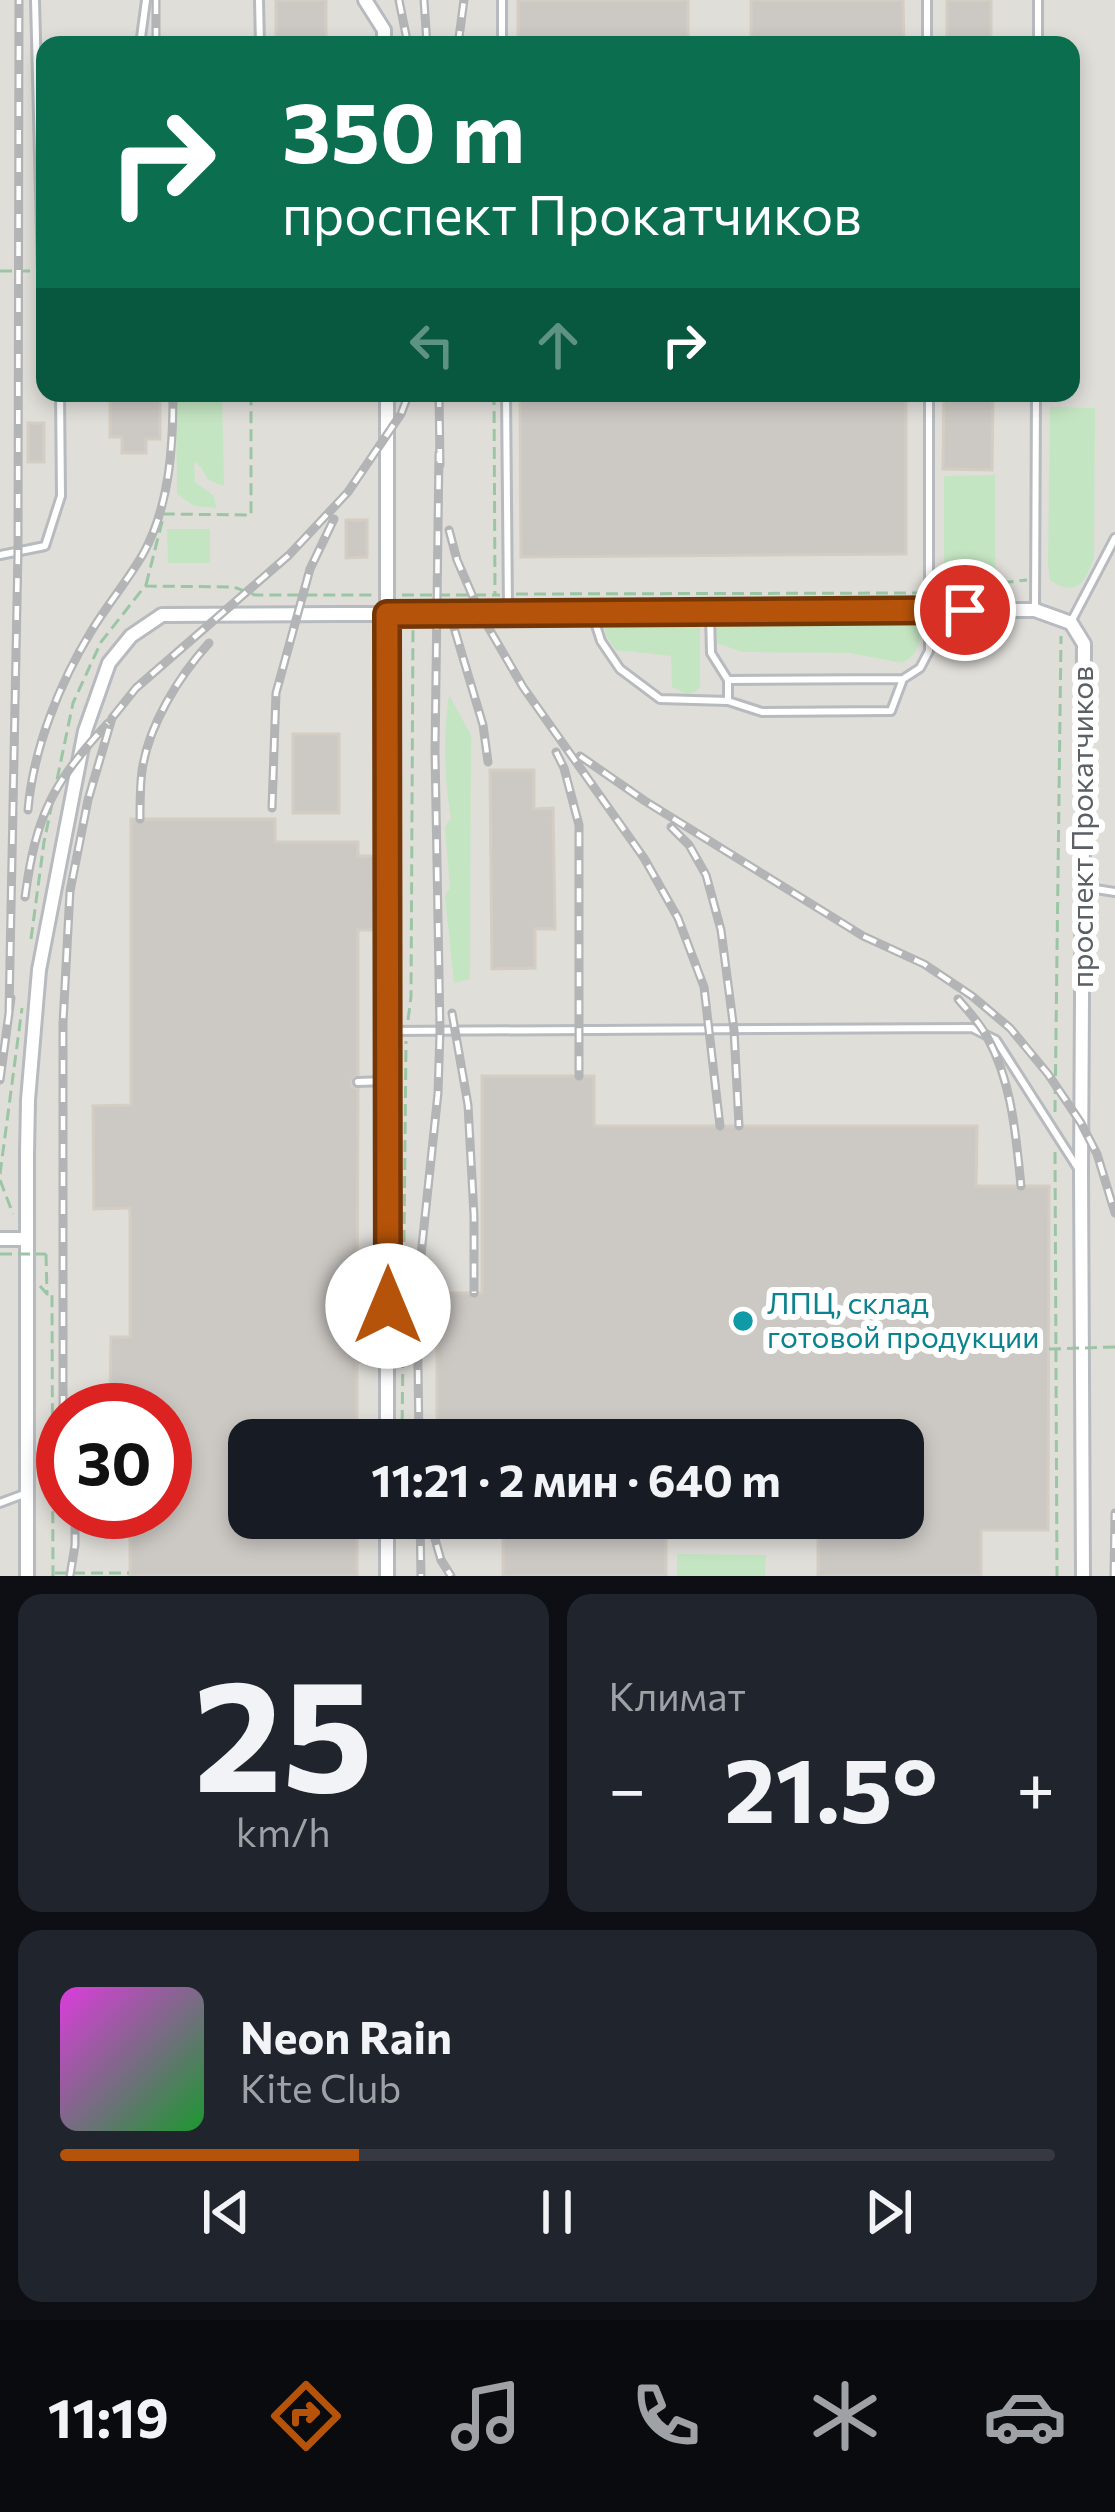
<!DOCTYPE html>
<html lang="ru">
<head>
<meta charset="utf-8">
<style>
	body { margin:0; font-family:Commissioner,sans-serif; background:#20242c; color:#f1f3f6; height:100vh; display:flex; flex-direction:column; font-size:45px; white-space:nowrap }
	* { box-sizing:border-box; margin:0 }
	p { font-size:39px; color:#9ea1a6 }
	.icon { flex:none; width:66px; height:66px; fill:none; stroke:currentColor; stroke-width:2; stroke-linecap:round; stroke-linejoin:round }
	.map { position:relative; height:1576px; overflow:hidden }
	.panel { display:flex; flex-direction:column; gap:18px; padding:18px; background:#0d0f14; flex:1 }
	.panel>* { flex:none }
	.guide { position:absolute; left:36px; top:36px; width:1044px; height:366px; border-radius:24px; box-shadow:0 6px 18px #0003; background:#0b6e4f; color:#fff; overflow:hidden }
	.speed { position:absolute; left:36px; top:1383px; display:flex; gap:24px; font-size:60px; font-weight:700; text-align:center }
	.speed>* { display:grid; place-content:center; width:156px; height:156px; border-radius:50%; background:#171b24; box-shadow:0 6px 18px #0003; line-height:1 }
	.speed .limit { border:18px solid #d22; background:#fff; color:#111 }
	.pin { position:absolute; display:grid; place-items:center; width:102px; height:102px; color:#fff; margin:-51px; border:6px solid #fff; border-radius:50%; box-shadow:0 3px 12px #0007 }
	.me { position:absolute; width:132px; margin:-66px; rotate:0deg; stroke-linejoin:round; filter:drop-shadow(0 0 9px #0008) }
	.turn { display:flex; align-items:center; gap:42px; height:252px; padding:0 48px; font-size:54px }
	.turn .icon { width:156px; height:156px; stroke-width:2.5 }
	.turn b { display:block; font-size:84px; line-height:102px }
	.lanes { display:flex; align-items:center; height:114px; padding:0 48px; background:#0003; justify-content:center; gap:60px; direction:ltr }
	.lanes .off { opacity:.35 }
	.big { font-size:90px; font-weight:700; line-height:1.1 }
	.panel .widget { flex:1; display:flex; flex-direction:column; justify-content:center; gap:18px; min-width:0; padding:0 42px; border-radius:24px; background:#20242c }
	.panel .dial { align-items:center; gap:0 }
	.dial b { font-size:156px; line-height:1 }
	.song { display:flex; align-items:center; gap:36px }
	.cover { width:144px; height:144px; border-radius:18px; background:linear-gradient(135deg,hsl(300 70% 55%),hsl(130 70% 35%)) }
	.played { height:12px; border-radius:6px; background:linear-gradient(90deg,#b45309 30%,#363941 30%) }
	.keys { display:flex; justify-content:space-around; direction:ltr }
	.heat { display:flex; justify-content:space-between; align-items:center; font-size:66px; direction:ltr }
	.panel .tiles { flex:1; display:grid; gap:18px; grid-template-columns:1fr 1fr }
	.widget:last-child { grid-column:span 2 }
	.trip { position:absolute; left:228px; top:1419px; width:696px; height:120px; border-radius:24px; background:#171b24; box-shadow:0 6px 18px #0003; font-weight:700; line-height:120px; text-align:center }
	.tab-bar { display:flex; height:192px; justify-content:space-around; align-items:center; background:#090b0e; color:#9ea1a6 }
	.tab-bar .icon { width:84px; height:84px }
	.tab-bar .selected { color:#b45309 }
	.tab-bar b { font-size:54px; color:#f1f3f6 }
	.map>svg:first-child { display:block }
	.industrial { fill:#e0ded9; fill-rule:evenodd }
	.green { fill:#c4e5c2 }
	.building { fill:#ccc8c4; stroke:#d3cdc3; stroke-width:3 }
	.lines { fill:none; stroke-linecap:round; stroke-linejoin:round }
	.lane-casing { stroke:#b7babe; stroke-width:12 }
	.street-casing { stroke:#b7babe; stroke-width:18 }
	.path { stroke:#9bc6a5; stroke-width:3; stroke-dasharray:12 6; stroke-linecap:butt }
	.lane { stroke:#fff; stroke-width:6 }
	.street { stroke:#fff; stroke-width:12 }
	.rail-casing { stroke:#b3b4b5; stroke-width:9 }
	.rail { stroke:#fff; stroke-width:4.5; stroke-dasharray:14; stroke-linecap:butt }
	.path-bridge { stroke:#9bc6a5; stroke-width:3; stroke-dasharray:12 6; stroke-linecap:butt }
	.route-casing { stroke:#753606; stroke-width:30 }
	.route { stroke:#b45309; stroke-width:21 }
	.culture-dot { fill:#0f9aa8; stroke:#fff; stroke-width:4.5 }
	.labels { text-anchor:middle; stroke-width:12; stroke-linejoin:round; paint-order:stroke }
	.street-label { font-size:30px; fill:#5c6065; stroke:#fff }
	.culture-label { font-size:30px; fill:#0d838f; stroke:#fff; text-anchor:start }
</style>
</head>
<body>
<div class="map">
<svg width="1115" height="1576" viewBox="0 0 1115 1576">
	<rect width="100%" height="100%" fill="#eeece4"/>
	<path class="industrial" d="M 0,0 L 1115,0 L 1115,1576 L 0,1576 ZM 45,45 L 1071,45 L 1071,393 L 45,393 ZM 63,1410 L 165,1410 L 165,1512 L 63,1512 ZM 249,1440 L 903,1440 L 903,1518 L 249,1518 Z"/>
	<path class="green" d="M 176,393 L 222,393 L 224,486 L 208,480 L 201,467 L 194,462 L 195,482 L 214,496 L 216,508 L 194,506 L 177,494 Z
		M 1050,407 L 1095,408 L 1094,557 C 1086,581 1077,599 1050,580 L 1048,564 Z
		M 995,475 L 995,570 L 990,585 L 944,585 L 944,476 Z
		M 167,529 L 210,529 L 210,563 L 168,563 Z
		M 604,622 L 700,622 L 700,687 L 695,692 L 687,694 L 672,687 L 671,656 L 616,650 L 606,635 Z
		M 716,623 L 920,623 C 920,642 920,654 902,663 L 850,653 L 742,652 L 717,643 Z
		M 449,695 L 471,735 L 470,979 L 454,983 L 445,896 L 450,888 L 445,827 L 451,818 C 444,779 443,734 449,695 Z
		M 677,1554 L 766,1555 L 765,1576 L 677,1576 Z"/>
	<path class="building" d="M 276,0 L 326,0 L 326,45 L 276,45 Z
		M 518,0 L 688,0 L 688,45 L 518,45 Z
		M 751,0 L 903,0 L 904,45 L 751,45 Z
		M 947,0 L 991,0 L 991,45 L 947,45 Z
		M 110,393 L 160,393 L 160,439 L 146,439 L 146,453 L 122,453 L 122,437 L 110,437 Z
		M 520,393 L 906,393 L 906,554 L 521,557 Z
		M 944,393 L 993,393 L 992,470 L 943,469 Z
		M 28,423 L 44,423 L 44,462 L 28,462 Z
		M 346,520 L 367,520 L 367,557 L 346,558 Z
		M 293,734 L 339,734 L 339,813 L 293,813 Z
		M 490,770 L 534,770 L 534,809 L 553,808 L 555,929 L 535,929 L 535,968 L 492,969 Z
		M 131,819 L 275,819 L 275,842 L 358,842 L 358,856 L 376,856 L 376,930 L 358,930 L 358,1075 L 351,1081 L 352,1087 L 358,1089 L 357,1310 L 376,1310 L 376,1362 L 357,1362 L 357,1440 L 249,1440 L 249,1518 L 357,1518 L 357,1576 L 130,1576 L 130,1536 L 112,1536 L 112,1512 L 165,1512 L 165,1410 L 110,1410 L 111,1337 L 130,1337 L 130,1208 L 94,1209 L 93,1106 L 131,1105 Z
		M 482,1076 L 594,1076 L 594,1126 L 977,1126 L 976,1186 L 1049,1186 L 1048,1530 L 981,1530 L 981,1576 L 818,1576 L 818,1530 L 666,1531 L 666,1576 L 503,1576 L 503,1531 L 437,1531 L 437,1518 L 903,1518 L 903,1440 L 437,1440 L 437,1293 L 482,1293 Z"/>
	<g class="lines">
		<g class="lane-casing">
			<path id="lane" d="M 35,0 L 42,271 L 45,282
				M 259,0 L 260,45
				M 502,0 L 502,45
				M 927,0 L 927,45
				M 140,45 L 146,0
				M 1038,45 L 1038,0
				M 506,393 L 508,610
				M 0,555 L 45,546 L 61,496 L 60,393
				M 1035,610 L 1036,393
				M 593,616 L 601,641 L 620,669 L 660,699 L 728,701 L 728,680 L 711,653 L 710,614
				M 1072,620 L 1115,538
				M 728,680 L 903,679 L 920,668 L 929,651 L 929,393
				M 728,701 L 762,712 L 891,711 L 903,679
				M 1083,887 L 1115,892
				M 388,1031 L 972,1028 L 996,1040 L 1079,1170
				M 358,1082 L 384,1081
				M 0,1503 L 24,1494"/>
		</g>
		<g class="street-casing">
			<path id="street" d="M 365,0 L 384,30 L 384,45
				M 387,393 L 387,1440
				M 0,1239 L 27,1239
				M 27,1576 L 27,1154 L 28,1100 L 39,970 L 85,731 L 109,663 L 131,636 L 162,615 L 1035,610 L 1071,623 L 1084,644 L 1081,1173 L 1083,1576
				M 387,1576 L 387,1518"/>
		</g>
		<path class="path" d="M 474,41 L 491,41
			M 0,271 L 34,271
			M 494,393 L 495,595
			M 146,585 L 164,514 L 251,515 L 251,393
			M 936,593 L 997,592 L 1000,583 L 1027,580
			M 516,594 L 920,593
			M 402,595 L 500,595
			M 31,939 L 44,842 L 73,703 L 101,642 L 145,586 L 234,587 L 255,595 L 374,595
			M 408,1020 L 411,997 L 413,627
			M 1055,1112 L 1061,636
			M 1055,1152 L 1057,1576
			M 0,1174 L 22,1008
			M 0,1180 L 13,1214
			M 46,1254 L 47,1294
			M 40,1286 L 47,1294 L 52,1293 L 53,1576
			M 402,1440 L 406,1041
			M 55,1573 L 129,1573"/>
		<use href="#lane" class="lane"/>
		<use href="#street" class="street"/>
		<g class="rail-casing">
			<path id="rail" d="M 156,0 L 156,45
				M 399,0 L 408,45
				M 424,0 L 427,45
				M 458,45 L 464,0
				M 439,393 L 440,465
				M 449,530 L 457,560 L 480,613 L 523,687 L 644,858 L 678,918 L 704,987 L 720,1126
				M 447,604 L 483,725 L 488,762
				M 556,752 L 564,768 L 579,825 L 579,1076
				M 580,756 L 645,801 L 863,936 L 924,964 L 972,996 L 1010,1028 L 1048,1074 L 1081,1123 L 1097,1154 L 1115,1213
				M 272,808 L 276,693 L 310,569 L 334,519
				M 28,810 C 33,749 60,682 92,630 C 108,604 128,580 143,554 C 170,505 173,447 173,393
				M 140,819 C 140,803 140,786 142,771 C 148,726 179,676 209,643
				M 671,827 L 689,845 L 706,875 L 721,930 L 734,1030 L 739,1126
				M 25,897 C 36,815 52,784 108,723
				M 958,999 C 968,1011 980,1023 987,1037 C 1012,1082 1016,1136 1021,1186
				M 9,1012 L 18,551 L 19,0
				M 452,1013 L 468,1105 L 474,1216 L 474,1293
				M 0,1080 L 11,998
				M 63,1410 L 63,1023 L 70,891 L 88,800 L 112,718 L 136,688 L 289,555 L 348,492 L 401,414 L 409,393
				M 419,1440 L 417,1293 L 438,1093 L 440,1031 L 435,751 L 439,453
				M 420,1518 L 421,1576
				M 429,1518 L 441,1560 L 451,1576
				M 70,1576 L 75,1545 L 75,1512
				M 1114,1576 L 1115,1513"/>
		</g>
		<use href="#rail" class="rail"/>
		<path class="path-bridge" d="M 0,1254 L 46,1254
			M 1049,1349 L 1115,1347"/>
	</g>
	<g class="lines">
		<g class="route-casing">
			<path id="route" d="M 388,1306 L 387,614 L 965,610"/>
		</g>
		<use href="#route" class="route"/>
	</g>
	<circle class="culture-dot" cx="743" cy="1321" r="12"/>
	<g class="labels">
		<g class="street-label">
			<text transform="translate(1083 827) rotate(-90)" y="10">проспект Прокатчиков</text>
		</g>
		<g class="culture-label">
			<text x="767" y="1314">ЛПЦ, склад<tspan x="767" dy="34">готовой продукции</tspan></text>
		</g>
	</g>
</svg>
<div class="speed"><div class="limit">30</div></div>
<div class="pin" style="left:965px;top:610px;background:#d93025"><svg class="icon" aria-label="arrive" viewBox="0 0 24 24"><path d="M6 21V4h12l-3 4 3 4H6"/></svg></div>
<svg class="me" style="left:388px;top:1306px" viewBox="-20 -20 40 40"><circle r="19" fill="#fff"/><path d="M0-13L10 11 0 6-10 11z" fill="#b45309"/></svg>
<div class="trip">11:21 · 2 мин · 640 m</div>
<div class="guide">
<div class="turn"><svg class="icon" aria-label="right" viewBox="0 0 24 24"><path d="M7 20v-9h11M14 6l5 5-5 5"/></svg><div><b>350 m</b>проспект Прокатчиков</div></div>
<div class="lanes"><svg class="icon off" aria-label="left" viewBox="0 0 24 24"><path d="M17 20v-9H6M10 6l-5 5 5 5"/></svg><svg class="icon off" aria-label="ahead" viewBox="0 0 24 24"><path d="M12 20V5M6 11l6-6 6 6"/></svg><svg class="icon" aria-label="right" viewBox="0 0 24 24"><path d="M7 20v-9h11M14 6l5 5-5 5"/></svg></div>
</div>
</div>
<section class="panel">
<div class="tiles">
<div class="widget dial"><b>25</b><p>km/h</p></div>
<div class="widget"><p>Климат</p>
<div class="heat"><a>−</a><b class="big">21.5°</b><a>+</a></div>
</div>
<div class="widget">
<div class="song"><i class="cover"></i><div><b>Neon Rain</b><p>Kite Club</p></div></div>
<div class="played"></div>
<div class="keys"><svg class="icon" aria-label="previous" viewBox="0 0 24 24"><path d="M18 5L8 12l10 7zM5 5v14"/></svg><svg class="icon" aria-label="pause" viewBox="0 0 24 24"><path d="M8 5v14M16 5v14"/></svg><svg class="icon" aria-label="next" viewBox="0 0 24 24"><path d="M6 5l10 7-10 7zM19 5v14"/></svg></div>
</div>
</div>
</section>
<nav class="tab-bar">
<b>11:19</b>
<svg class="icon selected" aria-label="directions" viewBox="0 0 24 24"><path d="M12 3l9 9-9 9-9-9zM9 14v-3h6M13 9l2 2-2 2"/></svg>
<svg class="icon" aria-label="music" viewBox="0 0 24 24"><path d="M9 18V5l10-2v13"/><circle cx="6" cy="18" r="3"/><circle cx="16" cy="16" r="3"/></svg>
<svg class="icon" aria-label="phone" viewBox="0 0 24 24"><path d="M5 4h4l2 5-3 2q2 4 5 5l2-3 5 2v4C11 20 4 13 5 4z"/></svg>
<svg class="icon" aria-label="climate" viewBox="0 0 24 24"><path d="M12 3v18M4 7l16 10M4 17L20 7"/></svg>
<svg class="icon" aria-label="car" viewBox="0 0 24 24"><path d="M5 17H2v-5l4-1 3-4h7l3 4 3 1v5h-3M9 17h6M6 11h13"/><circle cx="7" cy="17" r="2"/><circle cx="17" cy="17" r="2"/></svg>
</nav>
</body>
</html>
